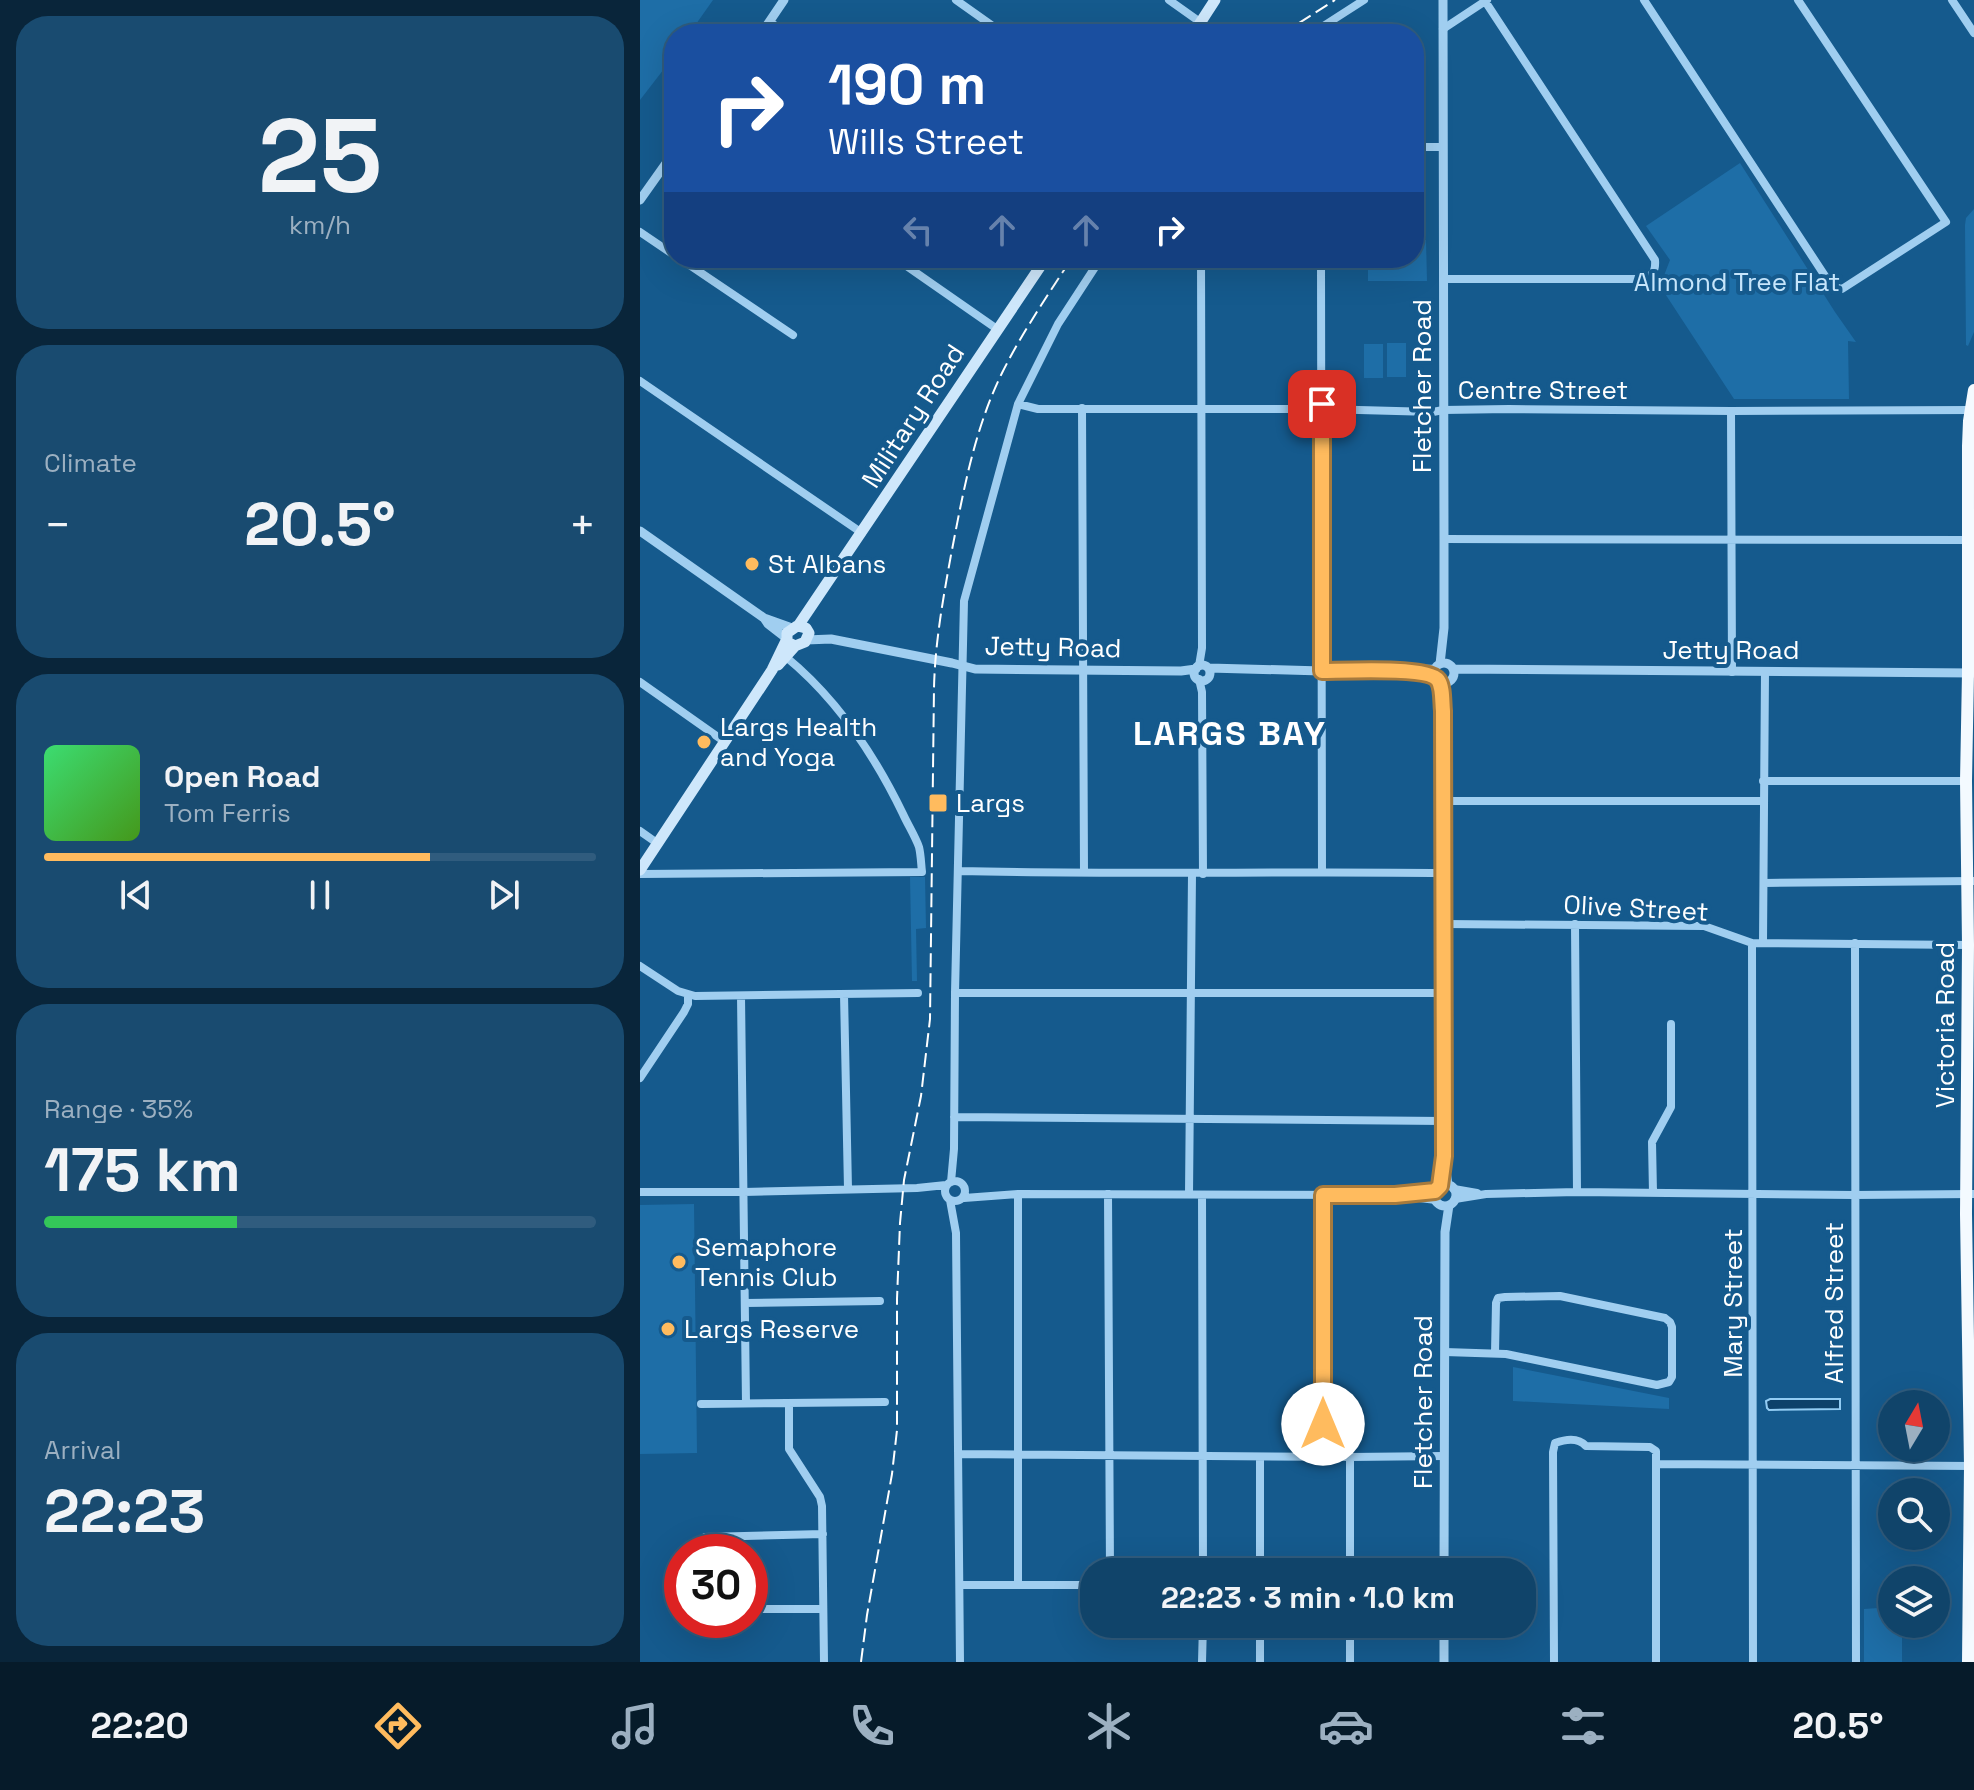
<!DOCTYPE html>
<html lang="en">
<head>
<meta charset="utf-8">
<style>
	body { margin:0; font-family:"Space Grotesk",sans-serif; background:#194b70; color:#f1f3f6; height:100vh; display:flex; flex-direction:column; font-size:30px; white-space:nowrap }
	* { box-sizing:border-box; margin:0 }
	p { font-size:26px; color:#9cb0c1 }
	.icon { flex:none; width:44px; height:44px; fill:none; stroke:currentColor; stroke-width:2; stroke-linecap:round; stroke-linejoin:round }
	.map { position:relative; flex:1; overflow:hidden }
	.drawer { display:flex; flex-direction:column; gap:16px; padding:16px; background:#09253a; width:640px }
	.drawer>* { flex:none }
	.hud { position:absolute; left:24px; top:24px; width:760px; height:244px; border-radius:32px; box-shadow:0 8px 32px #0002,0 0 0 2px #305c7e; background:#1a4fa0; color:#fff; overflow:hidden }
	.needle { width:52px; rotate:10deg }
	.controls { position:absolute; left:1238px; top:1390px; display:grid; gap:16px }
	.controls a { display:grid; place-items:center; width:72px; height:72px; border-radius:50%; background:#10446a; box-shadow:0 8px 32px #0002,0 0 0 2px #305c7e; font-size:40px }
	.speed { position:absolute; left:24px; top:1534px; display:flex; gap:16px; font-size:40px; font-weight:700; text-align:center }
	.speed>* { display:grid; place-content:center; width:104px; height:104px; border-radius:50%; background:#10446a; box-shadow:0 8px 32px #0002,0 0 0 2px #305c7e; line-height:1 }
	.speed .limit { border:12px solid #d22; background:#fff; color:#111 }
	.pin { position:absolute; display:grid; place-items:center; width:68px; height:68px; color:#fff; margin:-34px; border-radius:16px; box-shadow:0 4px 12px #0006 }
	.me { position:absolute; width:88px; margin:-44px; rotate:0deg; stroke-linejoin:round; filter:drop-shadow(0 0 6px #0008) }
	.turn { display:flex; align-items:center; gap:28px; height:168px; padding:0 32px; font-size:36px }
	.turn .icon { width:104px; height:104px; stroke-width:2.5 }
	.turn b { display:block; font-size:56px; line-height:68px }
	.lanes { display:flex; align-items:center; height:76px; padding:0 32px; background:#0003; justify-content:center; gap:40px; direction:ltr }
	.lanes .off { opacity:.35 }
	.big { font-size:60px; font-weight:800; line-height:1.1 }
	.drawer .card { flex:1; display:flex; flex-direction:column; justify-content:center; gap:12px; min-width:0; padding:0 28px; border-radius:32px; background:#194b70 }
	.drawer .dial { align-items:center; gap:0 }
	.dial b { font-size:104px; line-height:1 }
	.song { display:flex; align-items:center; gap:24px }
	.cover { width:96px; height:96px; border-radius:12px; background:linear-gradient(135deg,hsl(140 70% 55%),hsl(100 70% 35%)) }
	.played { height:8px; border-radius:4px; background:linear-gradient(90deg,#ffbb5e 70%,#305c7e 70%) }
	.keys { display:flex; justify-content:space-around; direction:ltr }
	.heat { display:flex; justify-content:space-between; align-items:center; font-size:44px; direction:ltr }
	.charge { height:12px; border-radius:6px; background:linear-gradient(90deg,#34c759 35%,#305c7e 0) }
	.trip { position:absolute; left:440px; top:1558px; width:456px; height:80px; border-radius:32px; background:#10446a; box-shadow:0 8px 32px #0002,0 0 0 2px #305c7e; font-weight:800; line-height:80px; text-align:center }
	.tab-bar { display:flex; height:128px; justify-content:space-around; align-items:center; background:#061b2a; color:#9cb0c1 }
	.tab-bar .icon { width:56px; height:56px }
	.tab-bar .selected { color:#ffbb5e }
	.tab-bar b { font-size:36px; color:#f1f3f6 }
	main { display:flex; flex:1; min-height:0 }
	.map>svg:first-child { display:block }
	.green { fill:#1e6ea7 }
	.water { fill:#0d416a; stroke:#92ccf3; stroke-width:2 }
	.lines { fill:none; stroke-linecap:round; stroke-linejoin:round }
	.minor { stroke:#a0cef0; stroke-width:8 }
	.tertiary { stroke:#a0cef0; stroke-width:9 }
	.secondary { stroke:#cee7fb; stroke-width:11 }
	.trunk { stroke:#f4faff; stroke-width:12 }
	.rail { stroke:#fff; stroke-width:2; stroke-dasharray:14 6; stroke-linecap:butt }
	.route-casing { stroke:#a67a3d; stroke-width:20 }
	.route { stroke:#ffbb5e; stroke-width:14 }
	.poi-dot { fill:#ffbb5e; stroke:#155a8d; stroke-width:3 }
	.labels { text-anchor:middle; stroke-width:8; stroke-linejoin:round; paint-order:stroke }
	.park-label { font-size:26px; fill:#c6e5fb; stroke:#155a8d }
	.street-label { font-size:26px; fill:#fff; stroke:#155a8d }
	.poi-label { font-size:26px; fill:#fff; stroke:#155a8d; text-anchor:start }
	.district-label { font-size:34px; font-weight:bold; letter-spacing:2px; fill:#fff; stroke:#155a8d }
</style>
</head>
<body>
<main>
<section class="drawer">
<div class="card dial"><b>25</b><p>km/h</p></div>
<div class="card"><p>Climate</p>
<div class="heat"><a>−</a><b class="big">20.5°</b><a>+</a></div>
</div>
<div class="card">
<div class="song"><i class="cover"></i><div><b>Open Road</b><p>Tom Ferris</p></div></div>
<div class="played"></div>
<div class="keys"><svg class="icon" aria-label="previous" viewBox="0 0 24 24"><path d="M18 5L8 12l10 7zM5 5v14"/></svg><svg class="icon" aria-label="pause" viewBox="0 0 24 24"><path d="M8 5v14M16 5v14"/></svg><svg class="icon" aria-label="next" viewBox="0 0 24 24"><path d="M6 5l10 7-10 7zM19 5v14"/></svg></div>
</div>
<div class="card"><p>Range · 35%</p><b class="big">175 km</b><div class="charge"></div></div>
<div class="card"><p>Arrival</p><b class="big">22:23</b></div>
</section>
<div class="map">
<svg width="1334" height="1662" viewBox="0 0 1334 1662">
	<rect width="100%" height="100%" fill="#155a8d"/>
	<path class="green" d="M 0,0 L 73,0 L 49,34 L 34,34 L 34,56 L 0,100 Z
		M 1100,163 L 1195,312 L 1216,342 L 1208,341 L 1209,399 L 1094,399 L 1020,286 L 1030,260 L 1006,226 Z
		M 1334,209 L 1334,332 L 1328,346 L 1326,345 L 1325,225 L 1326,218 Z
		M 774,240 L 786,240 L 787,281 L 728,281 L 728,260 L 693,260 L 693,258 L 774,258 Z
		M 747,343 L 766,343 L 766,377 L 747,377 Z
		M 724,344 L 743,344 L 743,378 L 724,378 Z
		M 270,877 L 285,877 L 286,928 L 276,929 L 277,981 L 272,981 Z
		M 54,1204 L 57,1453 L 0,1454 L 0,1205 Z
		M 873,1367 L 1029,1398 L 1029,1409 L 873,1401 Z
		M 1252,1607 L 1252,1624 L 1262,1624 L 1262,1662 L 1224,1662 L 1224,1609 Z"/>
	<path class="water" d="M 1130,1399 L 1200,1399 L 1200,1409 L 1129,1410 L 1127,1408 L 1126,1401 Z"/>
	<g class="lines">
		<path class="minor" d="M 316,0 L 364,34
			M 529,0 L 560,22
			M 1004,0 L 1187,279 L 1195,287 L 1202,289 L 1306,222 L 1158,0
			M 1312,0 L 1334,33
			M 130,22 L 148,34
			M 803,29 L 847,0
			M 671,34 L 724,0
			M 774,147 L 803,147
			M 0,232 L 34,255
			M 39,258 L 153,335
			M 255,258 L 357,329
			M 681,258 L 682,872
			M 803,279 L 998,279 C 1012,278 1016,272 1015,260 L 845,1
			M 0,381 L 222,533
			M 378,404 L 398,409 L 682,409 L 793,412 L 803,410 L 869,409 L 1091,411 L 1332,410
			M 442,408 L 444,872
			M 1091,411 L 1092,672
			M 804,539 L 1327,540
			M 559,666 L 562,648 L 561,258
			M 559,679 L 562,692 L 563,874
			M 0,682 L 85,742
			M 1123,781 L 1326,781
			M 804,801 L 1123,801
			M 0,831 L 17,843
			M 319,871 C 480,875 642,871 804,873
			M 0,874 L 282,872 C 281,864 281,855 279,847 C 275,836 268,825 263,814 C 235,756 196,698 146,657
			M 1124,883 L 1334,881
			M 805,924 L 1064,926 L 1112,943 L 1328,945
			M 935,924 L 937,1192
			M 1112,943 L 1113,1662
			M 1123,943 L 1125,672
			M 1215,943 L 1216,1662
			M 0,966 L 38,991 L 55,996 L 278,993
			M 315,993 L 804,993
			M 204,994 L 208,1189
			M 101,996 L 106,1403
			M 0,1078 L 44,1012 L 48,1004 L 48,995
			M 314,1117 L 804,1121
			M305 1191a10 10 0 1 1 20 0a10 10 0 1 1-20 0Z
			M 311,1182 L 314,1149 L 315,993 L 324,601 L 378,404 L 418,324 L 461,258
			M 814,1189 L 837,1193
			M 0,1192 L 104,1192 L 277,1188 L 306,1185
			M 772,1193 L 795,1191
			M 1013,1193 L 1012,1142 L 1031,1107 L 1031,1024
			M 468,1194 L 470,1572
			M 549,1194 L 552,874
			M 562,1195 L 563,1572
			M 324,1198 L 378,1194 L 755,1195 L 796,1200
			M 815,1199 L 846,1194 L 937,1192 L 1214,1195 L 1334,1194
			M 310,1200 L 316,1233 L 320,1662
			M 105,1303 L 240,1301
			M 805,1352 L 866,1354 L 1017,1385 L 1029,1382 L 1032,1377 L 1032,1327 L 1030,1322 L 1025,1318 L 920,1296 L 865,1297 L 858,1298 L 856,1303 L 855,1353
			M 149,1403 L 149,1449 L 180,1497 L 182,1506 L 184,1662
			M 61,1404 L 245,1402
			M 320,1454 L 710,1457 L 804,1456
			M 683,1456 L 683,1195
			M 710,1457 L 710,1572
			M 63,1552 L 63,1539 L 65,1537 L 183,1534
			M 620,1572 L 620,1457
			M 320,1585 L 454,1585
			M 378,1585 L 378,1194
			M 110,1609 L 183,1609
			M 710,1624 L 710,1662
			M 562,1662 L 563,1624
			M 620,1662 L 620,1624
			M 914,1662 L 913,1452 L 915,1443 C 926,1439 938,1437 946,1446 L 1010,1447 L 1016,1451 L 1016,1464 L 1334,1466
			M 1016,1662 L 1016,1464"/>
		<path class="tertiary" d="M 121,34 L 144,0
			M 0,200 L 34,152
			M 0,531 L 124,618 L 152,628
			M 124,618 L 128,624 L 146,638
			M 166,640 L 191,639 L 312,663 L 335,669 L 541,671 L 556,669
			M794 673a10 10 0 1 1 20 0a10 10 0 1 1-20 0Z
			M 800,664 L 804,628 L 804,539 L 803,0
			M554 673a8 8 0 1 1 16 0a8 8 0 1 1-16 0Z
			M 569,668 L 682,671 L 795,669
			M 813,669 L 1334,673
			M 799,681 L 803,711 L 804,1156 L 808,1185
			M794 1195a11 11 0 1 1 22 0a11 11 0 1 1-22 0Z
			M 804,1572 L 805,1232 L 809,1205
			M 804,1624 L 804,1662"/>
		<path class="secondary" d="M 553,34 L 575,0
			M 158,626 L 406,258
			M 138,665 L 155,646 L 165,642 L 169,633 L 166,628 L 157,626 L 147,633 L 147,642 L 155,646
			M 0,870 L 132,670 L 146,641"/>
		<path class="trunk" d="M 1328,1662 L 1330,1466 L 1326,1214 L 1328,945 L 1326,781 L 1328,673 L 1328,446 L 1329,421 L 1334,390"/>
		<path class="rail" d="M 642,34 L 695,0
			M 221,1662 L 227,1615 L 252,1474 L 257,1430 L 257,1299 L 260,1223 L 264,1180 L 281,1096 L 290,1019 L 294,688 C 295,643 303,599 311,555 C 323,493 334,430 362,373 C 382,333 407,296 432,258"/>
	</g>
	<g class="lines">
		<g class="route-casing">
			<path id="route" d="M 682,404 L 682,671 C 701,671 788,666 798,680 C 803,687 802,702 803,711 L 804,1156 L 800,1186 L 795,1191 L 755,1195 L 683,1195 L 683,1424"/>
		</g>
		<use href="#route" class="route"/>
	</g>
	<g class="poi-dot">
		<circle cx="112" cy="564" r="8"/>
		<circle cx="64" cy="742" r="8"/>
		<rect x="288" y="793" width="20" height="20" rx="4"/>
		<circle cx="39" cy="1262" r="8"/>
		<circle cx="28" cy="1329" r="8"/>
	</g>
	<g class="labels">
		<g class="park-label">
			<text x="1097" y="291">Almond Tree Flat</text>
		</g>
		<g class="street-label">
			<text transform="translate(782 386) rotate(-90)" y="9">Fletcher Road</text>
			<text x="903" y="399">Centre Street</text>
			<text transform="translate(273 416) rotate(-57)" y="9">Military Road</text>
			<text transform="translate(413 647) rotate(1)" y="9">Jetty Road</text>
			<text x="1091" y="659">Jetty Road</text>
			<text transform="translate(996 908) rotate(3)" y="9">Olive Street</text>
			<text transform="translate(1305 1025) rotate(-90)" y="9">Victoria Road</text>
			<text transform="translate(1093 1303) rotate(-90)" y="9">Mary Street</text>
			<text transform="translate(1194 1303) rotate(-90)" y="9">Alfred Street</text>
			<text transform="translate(783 1402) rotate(-90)" y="9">Fletcher Road</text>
		</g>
		<g class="poi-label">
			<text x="128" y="573">St Albans</text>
			<text x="80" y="736">Largs Health<tspan x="80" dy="30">and Yoga</tspan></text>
			<text x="316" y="812">Largs</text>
			<text x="55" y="1256">Semaphore<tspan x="55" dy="30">Tennis Club</tspan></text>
			<text x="44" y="1338">Largs Reserve</text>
		</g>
		<g class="district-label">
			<text x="590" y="745">LARGS BAY</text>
		</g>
	</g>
</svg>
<div class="controls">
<a><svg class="needle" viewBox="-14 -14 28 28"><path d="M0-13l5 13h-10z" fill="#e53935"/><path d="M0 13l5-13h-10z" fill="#9cb0c1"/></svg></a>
<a><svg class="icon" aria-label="search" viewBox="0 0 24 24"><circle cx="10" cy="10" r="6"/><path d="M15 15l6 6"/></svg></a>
<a><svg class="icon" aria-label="layers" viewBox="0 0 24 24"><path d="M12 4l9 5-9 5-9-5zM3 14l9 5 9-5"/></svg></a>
</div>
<div class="speed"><div class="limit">30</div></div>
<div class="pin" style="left:682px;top:404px;background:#d93025"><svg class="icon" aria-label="arrive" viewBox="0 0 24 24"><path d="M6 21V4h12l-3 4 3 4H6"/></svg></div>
<svg class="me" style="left:683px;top:1424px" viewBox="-20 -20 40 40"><circle r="19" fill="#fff"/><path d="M0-13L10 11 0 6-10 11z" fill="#ffbb5e"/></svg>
<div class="trip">22:23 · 3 min · 1.0 km</div>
<div class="hud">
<div class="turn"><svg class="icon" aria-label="right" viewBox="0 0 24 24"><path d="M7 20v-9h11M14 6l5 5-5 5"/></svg><div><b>190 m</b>Wills Street</div></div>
<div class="lanes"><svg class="icon off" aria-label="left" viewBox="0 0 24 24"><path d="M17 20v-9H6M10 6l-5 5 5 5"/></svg><svg class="icon off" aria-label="ahead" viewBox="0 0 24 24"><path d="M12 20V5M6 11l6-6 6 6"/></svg><svg class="icon off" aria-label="ahead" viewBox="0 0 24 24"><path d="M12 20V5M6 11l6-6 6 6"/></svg><svg class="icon" aria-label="right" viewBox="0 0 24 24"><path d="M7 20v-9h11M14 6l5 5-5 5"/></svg></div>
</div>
</div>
</main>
<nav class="tab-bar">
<b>22:20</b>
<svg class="icon selected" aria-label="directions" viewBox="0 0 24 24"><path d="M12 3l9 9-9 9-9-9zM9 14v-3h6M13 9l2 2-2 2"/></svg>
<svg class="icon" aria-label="music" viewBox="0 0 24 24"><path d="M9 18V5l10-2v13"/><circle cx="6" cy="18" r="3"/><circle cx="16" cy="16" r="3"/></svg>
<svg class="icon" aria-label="phone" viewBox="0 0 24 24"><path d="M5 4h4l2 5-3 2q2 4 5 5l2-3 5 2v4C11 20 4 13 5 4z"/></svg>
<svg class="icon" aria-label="climate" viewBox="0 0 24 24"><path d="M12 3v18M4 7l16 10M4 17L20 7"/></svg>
<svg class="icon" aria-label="car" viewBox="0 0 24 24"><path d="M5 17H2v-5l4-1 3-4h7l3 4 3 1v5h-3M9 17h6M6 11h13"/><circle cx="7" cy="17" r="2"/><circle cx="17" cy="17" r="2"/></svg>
<svg class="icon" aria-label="filters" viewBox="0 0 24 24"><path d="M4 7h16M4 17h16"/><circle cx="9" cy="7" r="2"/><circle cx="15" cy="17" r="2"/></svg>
<b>20.5°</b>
</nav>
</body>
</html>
